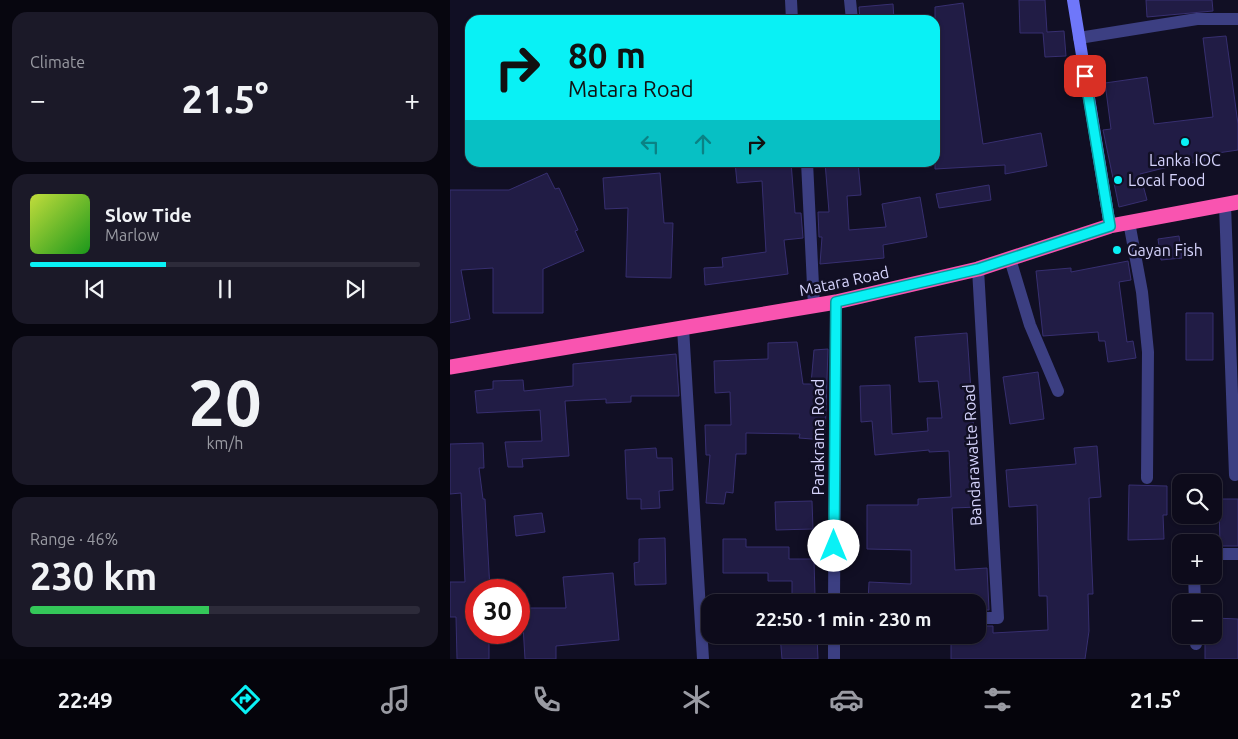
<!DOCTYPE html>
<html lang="en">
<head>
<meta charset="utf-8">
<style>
	body { margin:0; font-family:Ubuntu,sans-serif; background:#1b1928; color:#f1f3f6; height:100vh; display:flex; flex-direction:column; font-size:19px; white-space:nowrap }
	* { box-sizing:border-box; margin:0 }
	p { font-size:16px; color:#9a9ba3 }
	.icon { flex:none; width:28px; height:28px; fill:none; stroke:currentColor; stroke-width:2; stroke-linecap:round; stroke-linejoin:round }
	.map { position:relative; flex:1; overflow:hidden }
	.sheet { display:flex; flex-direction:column; gap:12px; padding:12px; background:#07060f; width:450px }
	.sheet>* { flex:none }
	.guide { position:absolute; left:15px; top:15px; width:475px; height:152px; border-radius:15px; box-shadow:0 1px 4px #0004,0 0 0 1px #2d2b3a; background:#09f1f5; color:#111; overflow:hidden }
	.fabs { position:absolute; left:722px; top:474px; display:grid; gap:10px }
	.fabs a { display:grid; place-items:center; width:50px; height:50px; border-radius:10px; background:#0d0b1b; box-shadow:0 1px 4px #0004,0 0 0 1px #2d2b3a; font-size:25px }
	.speed { position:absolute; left:15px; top:579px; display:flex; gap:10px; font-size:25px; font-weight:700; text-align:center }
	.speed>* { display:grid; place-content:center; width:65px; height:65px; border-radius:50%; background:#0d0b1b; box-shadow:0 1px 4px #0004,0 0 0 1px #2d2b3a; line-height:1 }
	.speed .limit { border:8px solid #d22; background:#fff; color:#111 }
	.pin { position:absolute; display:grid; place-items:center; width:42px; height:42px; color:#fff; margin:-21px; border-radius:10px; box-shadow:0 2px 8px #0006 }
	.me { position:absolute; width:55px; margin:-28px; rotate:0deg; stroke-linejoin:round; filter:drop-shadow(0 0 4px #0008) }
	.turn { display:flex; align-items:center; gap:18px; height:105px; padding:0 20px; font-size:22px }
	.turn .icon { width:65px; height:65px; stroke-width:2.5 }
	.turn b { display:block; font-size:35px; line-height:42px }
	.lanes { display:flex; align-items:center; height:48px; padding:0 20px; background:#0003; justify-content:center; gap:25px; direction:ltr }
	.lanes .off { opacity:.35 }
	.big { font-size:38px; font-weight:700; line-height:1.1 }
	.sheet .tile { flex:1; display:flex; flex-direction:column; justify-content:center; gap:8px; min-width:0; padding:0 18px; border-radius:15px; background:#1b1928 }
	.sheet .dial { align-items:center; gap:0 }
	.dial b { font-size:65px; line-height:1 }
	.song { display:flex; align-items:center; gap:15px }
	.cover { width:60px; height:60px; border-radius:8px; background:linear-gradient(135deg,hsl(70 70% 55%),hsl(120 70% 35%)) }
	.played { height:5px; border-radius:2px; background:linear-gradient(90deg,#09f1f5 35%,#2d2b3a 35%) }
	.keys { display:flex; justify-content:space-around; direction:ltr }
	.heat { display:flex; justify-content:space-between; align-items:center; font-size:28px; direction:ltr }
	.charge { height:8px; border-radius:4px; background:linear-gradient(90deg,#34c759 46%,#2d2b3a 0) }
	.trip { position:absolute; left:251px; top:594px; width:285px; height:50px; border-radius:15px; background:#0d0b1b; box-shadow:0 1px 4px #0004,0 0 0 1px #2d2b3a; font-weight:700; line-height:50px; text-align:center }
	.tab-bar { display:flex; height:80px; justify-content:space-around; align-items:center; background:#05040b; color:#9a9ba3 }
	.tab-bar .icon { width:35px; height:35px }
	.tab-bar .on { color:#09f1f5 }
	.tab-bar b { font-size:22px; color:#f1f3f6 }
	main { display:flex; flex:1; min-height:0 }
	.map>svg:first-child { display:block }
	.building { fill:#211c45; stroke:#372f70 }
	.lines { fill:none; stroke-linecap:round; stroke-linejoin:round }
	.street { stroke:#3c3f82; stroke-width:12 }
	.secondary { stroke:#6f77fa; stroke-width:12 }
	.highway { stroke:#f954b0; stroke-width:15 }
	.route-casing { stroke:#069d9f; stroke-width:12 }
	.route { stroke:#09f1f5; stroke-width:9 }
	.poi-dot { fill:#09f1f5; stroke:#110f24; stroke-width:2 }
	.labels { text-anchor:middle; stroke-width:5; stroke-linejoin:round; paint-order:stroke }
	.poi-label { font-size:16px; fill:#d6d4fd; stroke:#110f24; text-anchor:start }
	.street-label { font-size:16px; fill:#d6d4fd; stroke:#110f24 }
</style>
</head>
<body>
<main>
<section class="sheet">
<div class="tile"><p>Climate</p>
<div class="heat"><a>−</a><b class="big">21.5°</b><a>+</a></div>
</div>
<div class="tile">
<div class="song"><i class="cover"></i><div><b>Slow Tide</b><p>Marlow</p></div></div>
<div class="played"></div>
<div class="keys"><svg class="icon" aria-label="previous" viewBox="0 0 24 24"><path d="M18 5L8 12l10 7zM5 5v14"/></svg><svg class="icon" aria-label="pause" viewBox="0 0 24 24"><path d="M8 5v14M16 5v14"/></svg><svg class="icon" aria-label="next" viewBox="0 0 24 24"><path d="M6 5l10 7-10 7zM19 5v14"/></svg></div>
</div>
<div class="tile dial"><b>20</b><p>km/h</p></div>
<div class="tile"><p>Range · 46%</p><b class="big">230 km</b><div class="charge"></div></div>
</section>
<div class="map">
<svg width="788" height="659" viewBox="0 0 788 659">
	<rect width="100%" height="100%" fill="#110f24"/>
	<path class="building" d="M 569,0 L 595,0 L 597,32 L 614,31 L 616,56 L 595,57 L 593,33 L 570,33 Z
		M 696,0 L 762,0 L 763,11 L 697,17 Z
		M 513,3 L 533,144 L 591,133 L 597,166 L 555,174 L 555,165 L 485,169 L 485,7 Z
		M 443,4 L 444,20 L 410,20 L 409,7 Z
		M 776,36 L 788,124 L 788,150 L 754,155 L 755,161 L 726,165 L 690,174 L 697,200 L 669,207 L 653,130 L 661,129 L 655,83 L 697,77 L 704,124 L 763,117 L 753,38 Z
		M 285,162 L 341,162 L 345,213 L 351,213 L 353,238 L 334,240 L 338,274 L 255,285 L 254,268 L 273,267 L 272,258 L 316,252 L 312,181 L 287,183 Z
		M 375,162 L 408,162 L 411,195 L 397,196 L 399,230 L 436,227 L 432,204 L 470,197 L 477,237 L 433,245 L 434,258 L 370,264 L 372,237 L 369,237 L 368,212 L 379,212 Z
		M 97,173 L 105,189 L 109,188 L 128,230 L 125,231 L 134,251 L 93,269 L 93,313 L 43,313 L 43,268 L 11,270 L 20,319 L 0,323 L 0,190 L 59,190 Z
		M 210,173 L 214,223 L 223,223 L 221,278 L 176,277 L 178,208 L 155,209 L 153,178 Z
		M 539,185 L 541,200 L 489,208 L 486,194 Z
		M 729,236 L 732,258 L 711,260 L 708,239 Z
		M 678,261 L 681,280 L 669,282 L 677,342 L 683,341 L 686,358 L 658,362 L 655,341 L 649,341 L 648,332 L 593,336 L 586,271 L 621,268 L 621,272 Z
		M 736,313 L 763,313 L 763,360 L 736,360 Z
		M 517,333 L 529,507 L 502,508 L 505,570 L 537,568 L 539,610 L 528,610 L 528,602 L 418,602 L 419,582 L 461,584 L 461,550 L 417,549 L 417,505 L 468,505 L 468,499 L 501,497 L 499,451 L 479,452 L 479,450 L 425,455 L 422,421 L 411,422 L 410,386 L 440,385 L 442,434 L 478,431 L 477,418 L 492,418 L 488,381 L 469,382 L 465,337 Z
		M 347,342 L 353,384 L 361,384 L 364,350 L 378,349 L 375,440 L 349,438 L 350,434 L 296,433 L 296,454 L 286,454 L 283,493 L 276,492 L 274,504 L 256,503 L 260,455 L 256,455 L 255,425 L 281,425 L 280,392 L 265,393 L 264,361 L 318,359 L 318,343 Z
		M 226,354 L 229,396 L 181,396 L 181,402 L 156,403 L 156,399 L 115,401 L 119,456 L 72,459 L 73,467 L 58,467 L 55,442 L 92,441 L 90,410 L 27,413 L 25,391 L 43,389 L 43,381 L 73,380 L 74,391 L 123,386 L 123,364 Z
		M 588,372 L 594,419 L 560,424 L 553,377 Z
		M 33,443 L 34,468 L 29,468 L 33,499 L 35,499 L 40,590 L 26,590 L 26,632 L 39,632 L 39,659 L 7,659 L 6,617 L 0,617 L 0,582 L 15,582 L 11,493 L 0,494 L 0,444 Z
		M 647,446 L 651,497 L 639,498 L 643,594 L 638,594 L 639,631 L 635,659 L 501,659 L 501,635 L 528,635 L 528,626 L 543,626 L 543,633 L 598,630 L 597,596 L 589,596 L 587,505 L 559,507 L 556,470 L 626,464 L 624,448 Z
		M 206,448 L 207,458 L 222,458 L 223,490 L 209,491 L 210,508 L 191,509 L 191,499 L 177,499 L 175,450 Z
		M 679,485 L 717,486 L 717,515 L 713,515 L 714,539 L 678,540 Z
		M 769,499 L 788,499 L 788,546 L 770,546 Z
		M 362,501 L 363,529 L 326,530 L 325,502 Z
		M 92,513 L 95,532 L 66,536 L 64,516 Z
		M 215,538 L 216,584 L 185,585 L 184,563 L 189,562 L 189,539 Z
		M 273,539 L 296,539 L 296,547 L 339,547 L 339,559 L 364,559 L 365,596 L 342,596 L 342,581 L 318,581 L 318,573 L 273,573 Z
		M 163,573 L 169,640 L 106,646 L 106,659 L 75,659 L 72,608 L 116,608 L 113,577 Z
		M 764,618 L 788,619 L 788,659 L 755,659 L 755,635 L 764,635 Z
		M 330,635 L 367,635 L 368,659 L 332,659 Z"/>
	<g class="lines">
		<path class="street" d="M 341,0 L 342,20
			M 400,0 L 402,20
			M 629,38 L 747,19 L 788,19
			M 357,162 L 364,306
			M 775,205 L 785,475
			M 679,222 L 692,292 L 698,352 L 697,478
			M 560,259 L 580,325 L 608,391
			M 233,328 L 253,659
			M 764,554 L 788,554
			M 744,575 L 745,602
			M 384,602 L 386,302
			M 528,618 L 548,618 L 528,269
			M 384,635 L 384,659
			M 745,635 L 746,644"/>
		<path class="secondary" d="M 623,0 L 660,226"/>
		<path class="highway" d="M 0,367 L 386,302 L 528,269 L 660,226 L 788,202"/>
	</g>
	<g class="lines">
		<g class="route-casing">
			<path id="route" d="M 384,546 L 386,302 L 528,269 L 660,226 L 635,76"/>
		</g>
		<use href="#route" class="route"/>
	</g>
	<g class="poi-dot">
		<circle cx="735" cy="142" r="5"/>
		<circle cx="668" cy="180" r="5"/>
		<circle cx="667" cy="250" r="5"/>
	</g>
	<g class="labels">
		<g class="poi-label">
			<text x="735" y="166" text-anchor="middle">Lanka IOC</text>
			<text x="678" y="186">Local Food</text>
			<text x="677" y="256">Gayan Fish</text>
		</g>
		<g class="street-label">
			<text transform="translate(394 281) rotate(-12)" y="6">Matara Road</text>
			<text transform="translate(368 437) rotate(-90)" y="6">Parakrama Road</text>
			<text transform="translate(522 455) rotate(-93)" y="6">Bandarawatte Road</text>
		</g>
	</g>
</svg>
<div class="fabs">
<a><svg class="icon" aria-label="search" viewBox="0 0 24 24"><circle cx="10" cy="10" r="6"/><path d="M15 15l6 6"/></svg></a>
<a>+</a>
<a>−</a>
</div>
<div class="speed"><div class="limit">30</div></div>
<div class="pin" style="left:635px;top:76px;background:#d93025"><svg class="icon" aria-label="arrive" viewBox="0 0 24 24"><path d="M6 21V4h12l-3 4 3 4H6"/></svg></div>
<svg class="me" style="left:384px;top:546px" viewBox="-20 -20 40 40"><circle r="19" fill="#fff"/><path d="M0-13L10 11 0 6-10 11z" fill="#09f1f5"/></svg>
<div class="trip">22:50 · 1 min · 230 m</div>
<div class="guide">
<div class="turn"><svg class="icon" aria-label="right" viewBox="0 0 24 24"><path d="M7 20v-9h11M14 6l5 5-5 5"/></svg><div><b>80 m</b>Matara Road</div></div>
<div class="lanes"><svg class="icon off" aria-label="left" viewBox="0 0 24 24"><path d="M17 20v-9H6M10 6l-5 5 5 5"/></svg><svg class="icon off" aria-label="ahead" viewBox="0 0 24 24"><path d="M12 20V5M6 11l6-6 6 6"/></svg><svg class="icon" aria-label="right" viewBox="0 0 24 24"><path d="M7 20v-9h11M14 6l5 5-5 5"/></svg></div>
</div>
</div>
</main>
<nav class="tab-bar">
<b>22:49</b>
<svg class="icon on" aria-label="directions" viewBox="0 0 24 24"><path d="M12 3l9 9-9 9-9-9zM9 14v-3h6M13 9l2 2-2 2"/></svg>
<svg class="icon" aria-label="music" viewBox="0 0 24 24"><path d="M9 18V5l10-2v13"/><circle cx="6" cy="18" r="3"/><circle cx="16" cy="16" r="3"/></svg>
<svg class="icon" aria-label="phone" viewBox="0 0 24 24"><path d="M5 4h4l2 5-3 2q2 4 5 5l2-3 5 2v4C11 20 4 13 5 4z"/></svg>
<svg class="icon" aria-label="climate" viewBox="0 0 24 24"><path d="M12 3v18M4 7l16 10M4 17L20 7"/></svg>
<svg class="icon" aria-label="car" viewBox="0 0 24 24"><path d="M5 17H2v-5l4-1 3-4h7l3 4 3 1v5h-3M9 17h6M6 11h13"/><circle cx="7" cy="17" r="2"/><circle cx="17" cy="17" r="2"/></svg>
<svg class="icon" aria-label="filters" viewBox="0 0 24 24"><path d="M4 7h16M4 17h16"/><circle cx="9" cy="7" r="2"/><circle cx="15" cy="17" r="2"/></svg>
<b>21.5°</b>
</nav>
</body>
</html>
